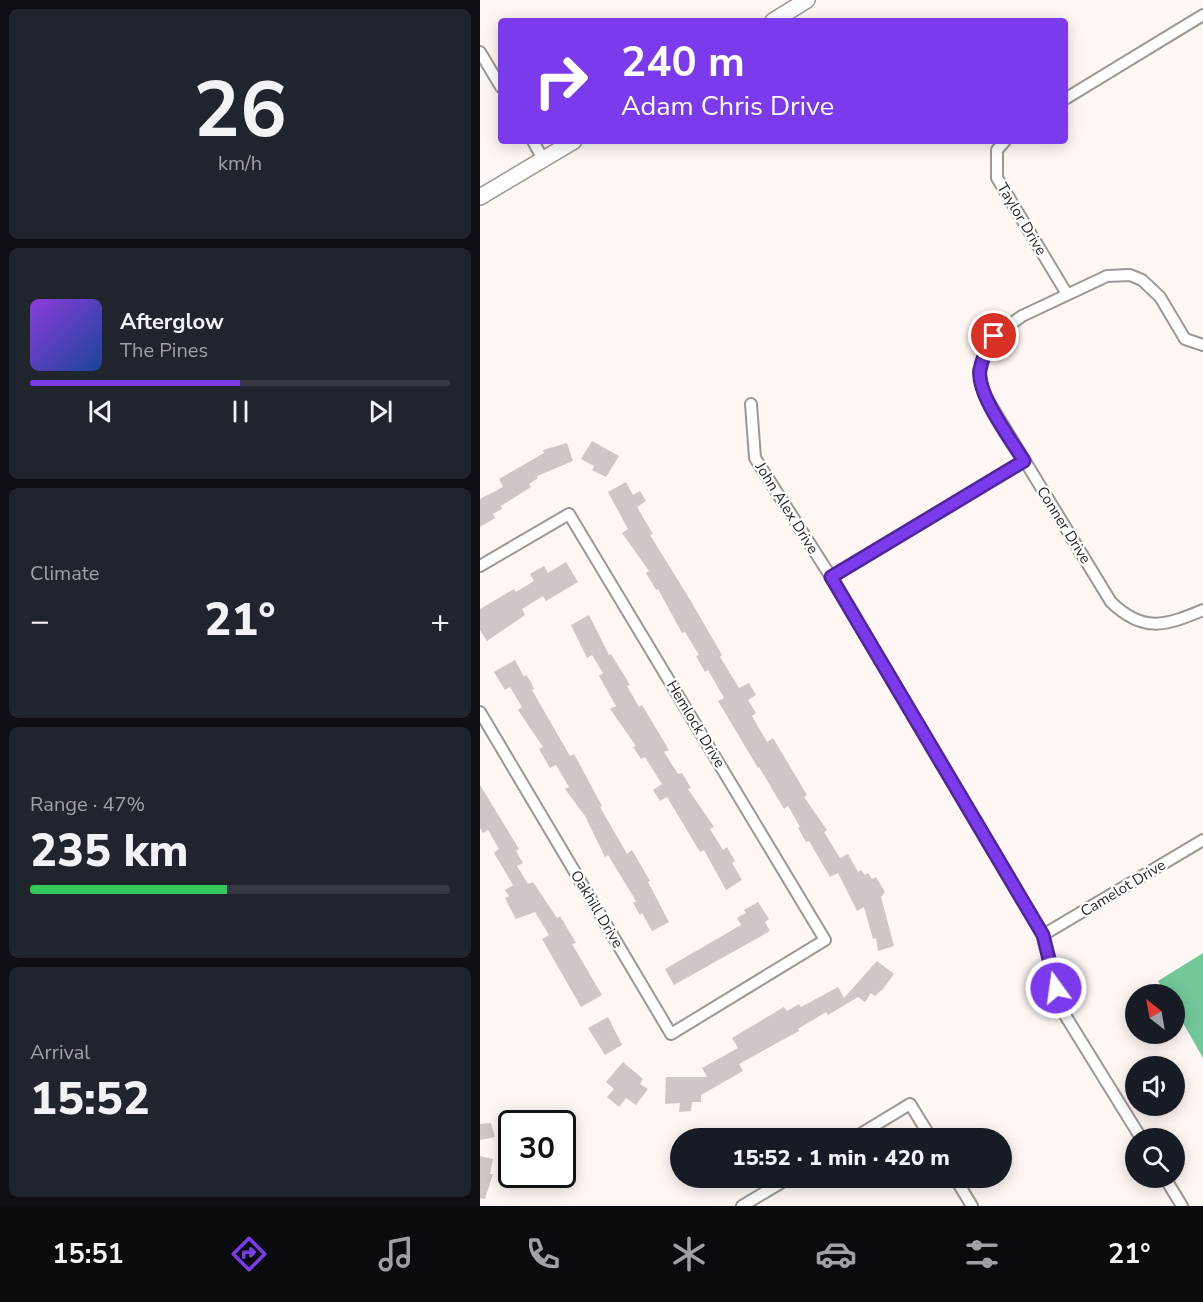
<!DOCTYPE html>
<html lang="en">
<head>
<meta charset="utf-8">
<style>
	body { margin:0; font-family:"Nunito Sans",sans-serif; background:#20242c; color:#f1f3f6; height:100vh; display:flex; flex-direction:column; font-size:22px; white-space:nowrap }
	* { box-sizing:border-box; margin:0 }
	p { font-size:20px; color:#9ea1a6 }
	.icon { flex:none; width:33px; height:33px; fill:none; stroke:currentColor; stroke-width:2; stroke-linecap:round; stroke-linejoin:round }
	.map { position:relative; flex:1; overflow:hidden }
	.drawer { display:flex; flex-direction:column; gap:9px; padding:9px; background:#0d0f14; width:480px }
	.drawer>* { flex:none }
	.guide { position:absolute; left:18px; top:18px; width:570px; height:126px; border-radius:6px; box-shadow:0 3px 15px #0003; background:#7c3aed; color:#fff; overflow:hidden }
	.needle { width:39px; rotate:329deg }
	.tools { position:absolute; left:645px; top:984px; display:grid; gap:12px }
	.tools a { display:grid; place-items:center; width:60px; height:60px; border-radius:50%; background:#171b24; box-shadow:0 3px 15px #0003; font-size:30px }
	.speed { position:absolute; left:18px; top:1110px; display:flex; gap:12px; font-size:30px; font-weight:700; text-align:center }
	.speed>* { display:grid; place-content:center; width:78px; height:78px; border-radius:50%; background:#171b24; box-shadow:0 3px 15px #0003; line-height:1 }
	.speed .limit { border:3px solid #111; border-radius:9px; background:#fff; color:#111 }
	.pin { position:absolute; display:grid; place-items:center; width:51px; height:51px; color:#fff; margin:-26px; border:3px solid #fff; border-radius:50%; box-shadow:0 2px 6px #0007 }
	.me { position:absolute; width:66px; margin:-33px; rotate:346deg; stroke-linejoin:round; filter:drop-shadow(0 0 4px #0008) }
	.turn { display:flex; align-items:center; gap:21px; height:126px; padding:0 24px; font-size:27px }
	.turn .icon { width:78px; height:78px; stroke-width:2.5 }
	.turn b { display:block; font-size:42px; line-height:51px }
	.big { font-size:45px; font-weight:800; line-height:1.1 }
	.drawer .widget { flex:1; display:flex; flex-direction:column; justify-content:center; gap:9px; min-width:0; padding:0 21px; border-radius:9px; background:#20242c }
	.drawer .dial { align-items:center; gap:0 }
	.dial b { font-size:78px; line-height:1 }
	.song { display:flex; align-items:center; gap:18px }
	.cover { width:72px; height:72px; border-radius:9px; background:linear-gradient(135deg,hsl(270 70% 55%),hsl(220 70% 35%)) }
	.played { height:6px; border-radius:3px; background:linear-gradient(90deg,#7c3aed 50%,#363941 50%) }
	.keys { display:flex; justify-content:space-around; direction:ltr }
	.heat { display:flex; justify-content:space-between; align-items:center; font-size:33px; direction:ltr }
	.charge { height:9px; border-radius:4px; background:linear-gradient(90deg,#34c759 47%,#363941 0) }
	.trip { position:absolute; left:190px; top:1128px; width:342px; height:60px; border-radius:30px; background:#171b24; box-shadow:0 3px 15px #0003; font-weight:800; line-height:60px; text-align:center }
	.menu { display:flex; height:96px; justify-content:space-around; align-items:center; background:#090b0e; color:#9ea1a6 }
	.menu .icon { width:42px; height:42px }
	.menu .current { color:#7c3aed }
	.menu b { font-size:27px; color:#f1f3f6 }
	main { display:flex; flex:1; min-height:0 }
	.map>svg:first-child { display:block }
	.forest { fill:#72c899 }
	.building { fill:#cec7c6 }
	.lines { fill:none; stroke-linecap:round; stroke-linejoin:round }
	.street-casing { stroke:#9d9795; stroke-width:14 }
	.secondary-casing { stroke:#9d9795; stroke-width:18 }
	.street { stroke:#fff; stroke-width:10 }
	.secondary { stroke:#fff; stroke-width:15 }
	.route-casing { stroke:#51269a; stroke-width:15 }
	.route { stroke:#7c3aed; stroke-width:10 }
	.labels { text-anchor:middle; stroke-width:4.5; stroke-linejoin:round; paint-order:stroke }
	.street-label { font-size:15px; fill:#282625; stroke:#fff }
</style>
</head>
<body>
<main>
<section class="drawer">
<div class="widget dial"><b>26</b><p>km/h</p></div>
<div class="widget">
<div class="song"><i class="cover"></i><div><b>Afterglow</b><p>The Pines</p></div></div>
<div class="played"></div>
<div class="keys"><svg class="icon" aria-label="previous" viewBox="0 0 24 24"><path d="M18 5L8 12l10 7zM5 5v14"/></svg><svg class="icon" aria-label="pause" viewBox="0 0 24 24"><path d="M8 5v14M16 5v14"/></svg><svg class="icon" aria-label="next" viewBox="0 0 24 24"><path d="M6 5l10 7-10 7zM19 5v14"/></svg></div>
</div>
<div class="widget"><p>Climate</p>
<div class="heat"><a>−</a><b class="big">21°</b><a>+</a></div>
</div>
<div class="widget"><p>Range · 47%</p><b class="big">235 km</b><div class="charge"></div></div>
<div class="widget"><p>Arrival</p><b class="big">15:52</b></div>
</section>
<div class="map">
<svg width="723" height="1206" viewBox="0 0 723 1206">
	<rect width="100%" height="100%" fill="#fef7f4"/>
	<path class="forest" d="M 723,953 L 723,1058 L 695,1009 L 694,994 L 686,994 L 678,981 Z"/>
	<path class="building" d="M 112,441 L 139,456 L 126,477 L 112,470 L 114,466 L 101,459 Z
		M 87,443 L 93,461 L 57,476 L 58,478 L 49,484 L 51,487 L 21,506 L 22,509 L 13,514 L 15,518 L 0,527 L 0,499 L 23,487 L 19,479 L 64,453 L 63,450 Z
		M 146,482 L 153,495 L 160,491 L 166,501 L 157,507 L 173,534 L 170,535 L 212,603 L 242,655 L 240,657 L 259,688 L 269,683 L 276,695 L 268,700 L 276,713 L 272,716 L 287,742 L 293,738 L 327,795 L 324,797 L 347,830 L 344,832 L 360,858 L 368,854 L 378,872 L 381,870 L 385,875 L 388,873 L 392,879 L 396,877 L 405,892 L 401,897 L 414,946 L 398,951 L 396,938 L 393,939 L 384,907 L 377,911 L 358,873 L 350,877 L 329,841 L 326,842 L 318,828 L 320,827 L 308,806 L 304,809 L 279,767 L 278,768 L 238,701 L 244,698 L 228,670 L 225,672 L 216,656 L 219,655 L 205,632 L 202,633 L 178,589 L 176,590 L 166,573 L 169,571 L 142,533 L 148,529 L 128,492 Z
		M 86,562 L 98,582 L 66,601 L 63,596 L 42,609 L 45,615 L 7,641 L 0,630 L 0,609 L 34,589 L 36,592 L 54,581 L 50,574 L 64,566 L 68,573 Z
		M 109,615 L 129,655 L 131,654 L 150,685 L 147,686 L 159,707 L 162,705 L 189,750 L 184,752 L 198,774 L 202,773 L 211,788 L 208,789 L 234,827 L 230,829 L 243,850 L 247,847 L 255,861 L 252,863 L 262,880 L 246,890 L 224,850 L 220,852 L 187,797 L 180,801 L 173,790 L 182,784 L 165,757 L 161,759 L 153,747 L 156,746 L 130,709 L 136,706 L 119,676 L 123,673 L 112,655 L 107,658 L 91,625 Z
		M 35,660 L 44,677 L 46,675 L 51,682 L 54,689 L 52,690 L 90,756 L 94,754 L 100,765 L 122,806 L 120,807 L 147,854 L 152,850 L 170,881 L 168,882 L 189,922 L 172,931 L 162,913 L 160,915 L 153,903 L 156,901 L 128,855 L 125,857 L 105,816 L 85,789 L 89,787 L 76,765 L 70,768 L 59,749 L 63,747 L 38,710 L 42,707 L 30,687 L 25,690 L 14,672 Z
		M 0,785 L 39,849 L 36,851 L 43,863 L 37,866 L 48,884 L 53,882 L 77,918 L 80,916 L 96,943 L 92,944 L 122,995 L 101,1007 L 62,939 L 69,935 L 55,912 L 36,919 L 31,910 L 25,898 L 29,896 L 25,890 L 33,885 L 14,853 L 19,849 L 8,830 L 3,833 L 0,828 Z
		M 278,902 L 289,919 L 285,922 L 290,931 L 194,985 L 185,969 L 261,925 L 257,918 L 266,913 L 264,910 Z
		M 397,961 L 414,974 L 403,989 L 395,996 L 391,993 L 385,1002 L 378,997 L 348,1015 L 346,1012 L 318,1029 L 319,1031 L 259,1064 L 263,1071 L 221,1095 L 221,1102 L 212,1102 L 211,1111 L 199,1112 L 200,1103 L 185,1104 L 186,1077 L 227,1077 L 222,1068 L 258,1048 L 252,1038 L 304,1007 L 307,1011 L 319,1004 L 321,1007 L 358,987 L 364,998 Z
		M 128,1017 L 142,1045 L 125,1055 L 108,1028 Z
		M 143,1062 L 163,1079 L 160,1084 L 168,1089 L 156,1105 L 146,1098 L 139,1107 L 127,1097 L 134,1089 L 126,1082 Z
		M 11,1123 L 15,1137 L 0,1140 L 0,1124 Z
		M 0,1156 L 13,1159 L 10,1174 L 13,1174 L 5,1199 L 0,1198 Z"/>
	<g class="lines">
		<g class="street-casing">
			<path id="street" d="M 0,52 L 21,87
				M 585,99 L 723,15
				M 53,141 L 63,159
				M 525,141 L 517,150 L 517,178 L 587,294
				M 723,345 L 705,339 L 680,297 L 662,280 L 650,275 L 627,276 L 542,316 L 514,336 L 507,348 L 499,371 L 504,394 L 631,602 C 663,633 685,626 723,610
				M 271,404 L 275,458 L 351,577 L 563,935 L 585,1015 L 661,1138
				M 0,566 L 89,514 L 345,940 L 191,1034 L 0,712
				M 351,577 L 544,461
				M 563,935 L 723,840
				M 374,1138 L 430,1104 L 451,1138
				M 475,1178 L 492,1206
				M 685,1178 L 702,1206
				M 262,1206 L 309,1178"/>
		</g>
		<g class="secondary-casing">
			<path id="secondary" d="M 293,21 L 327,0
				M 0,197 L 94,141"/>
		</g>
		<use href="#street" class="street"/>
		<use href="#secondary" class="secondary"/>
	</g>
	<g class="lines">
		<g class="route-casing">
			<path id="route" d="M 514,336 C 508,346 502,358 500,370 C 496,393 531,440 544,461 L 351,577 L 563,935 L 576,988"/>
		</g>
		<use href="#route" class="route"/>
	</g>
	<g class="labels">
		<g class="street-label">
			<text transform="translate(542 219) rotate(59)" y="5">Taylor Drive</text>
			<text transform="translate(307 508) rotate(58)" y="5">John Alex Drive</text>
			<text transform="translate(584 525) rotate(58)" y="5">Conner Drive</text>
			<text transform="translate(216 724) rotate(59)" y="5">Hemlock Drive</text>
			<text transform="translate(643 888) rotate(-31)" y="5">Camelot Drive</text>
			<text transform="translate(117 909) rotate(59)" y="5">Oakhill Drive</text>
		</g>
	</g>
</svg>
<div class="tools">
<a><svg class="needle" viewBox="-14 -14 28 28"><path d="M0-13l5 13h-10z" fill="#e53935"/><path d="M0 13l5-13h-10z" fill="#9ea1a6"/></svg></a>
<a><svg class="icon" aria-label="sound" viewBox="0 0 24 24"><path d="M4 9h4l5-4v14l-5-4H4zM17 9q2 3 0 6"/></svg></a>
<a><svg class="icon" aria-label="search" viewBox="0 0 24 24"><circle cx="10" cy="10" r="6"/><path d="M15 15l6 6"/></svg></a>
</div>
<div class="speed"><div class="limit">30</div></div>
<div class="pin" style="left:514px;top:336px;background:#d93025"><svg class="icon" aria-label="arrive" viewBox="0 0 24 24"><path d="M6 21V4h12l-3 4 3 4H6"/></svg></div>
<svg class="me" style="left:576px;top:988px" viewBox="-20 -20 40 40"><circle r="17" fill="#7c3aed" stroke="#fff" stroke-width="3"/><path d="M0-11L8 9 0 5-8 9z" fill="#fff"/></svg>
<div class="trip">15:52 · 1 min · 420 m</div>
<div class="guide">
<div class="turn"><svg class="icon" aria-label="right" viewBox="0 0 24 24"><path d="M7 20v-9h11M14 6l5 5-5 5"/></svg><div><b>240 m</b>Adam Chris Drive</div></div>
</div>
</div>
</main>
<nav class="menu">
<b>15:51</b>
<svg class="icon current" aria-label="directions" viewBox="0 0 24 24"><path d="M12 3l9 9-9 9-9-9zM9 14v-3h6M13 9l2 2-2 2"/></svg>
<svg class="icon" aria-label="music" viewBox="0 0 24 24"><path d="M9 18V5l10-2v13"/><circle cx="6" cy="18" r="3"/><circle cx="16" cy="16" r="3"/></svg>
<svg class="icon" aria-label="phone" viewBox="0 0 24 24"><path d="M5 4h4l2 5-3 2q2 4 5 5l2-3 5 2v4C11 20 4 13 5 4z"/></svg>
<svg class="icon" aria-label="climate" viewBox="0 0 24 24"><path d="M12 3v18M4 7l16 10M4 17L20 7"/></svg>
<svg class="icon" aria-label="car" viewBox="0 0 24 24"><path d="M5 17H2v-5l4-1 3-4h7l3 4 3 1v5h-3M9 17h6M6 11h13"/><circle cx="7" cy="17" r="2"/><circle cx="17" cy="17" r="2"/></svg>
<svg class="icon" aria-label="filters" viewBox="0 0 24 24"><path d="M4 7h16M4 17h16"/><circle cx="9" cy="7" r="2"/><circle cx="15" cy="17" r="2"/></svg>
<b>21°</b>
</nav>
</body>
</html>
